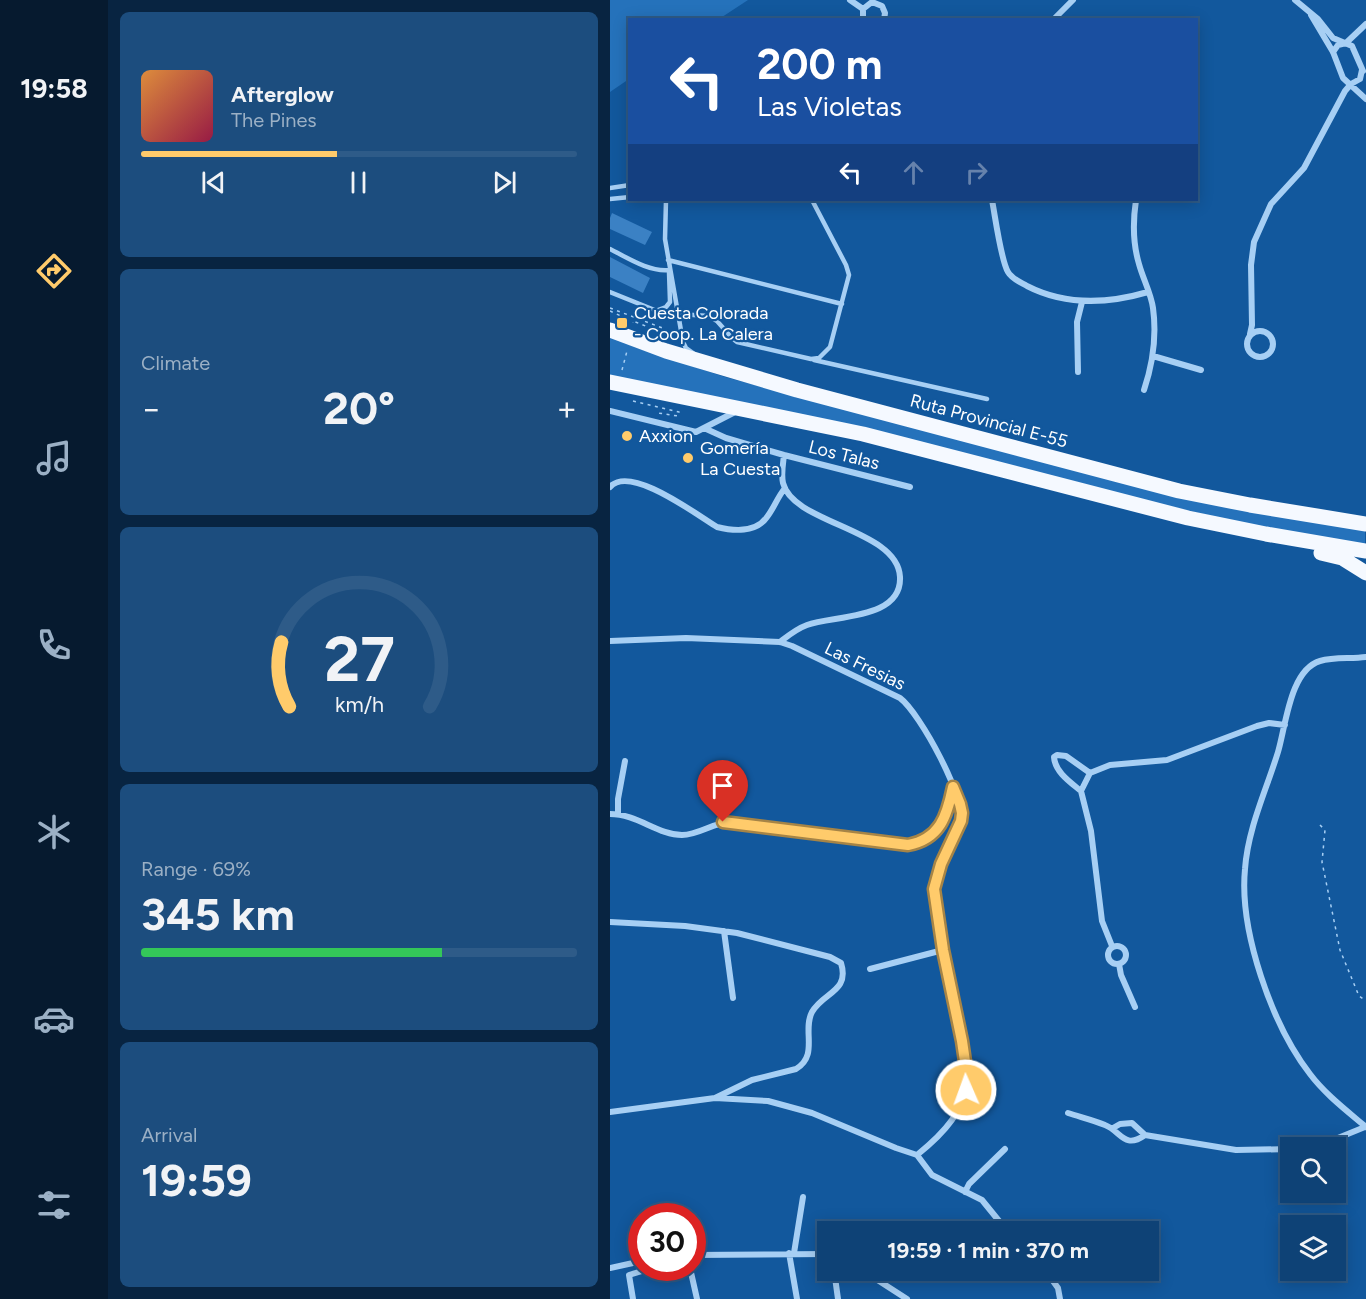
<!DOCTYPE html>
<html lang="en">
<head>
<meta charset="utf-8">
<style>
	body { margin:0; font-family:Figtree,sans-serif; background:#1c4d7e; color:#f1f3f6; height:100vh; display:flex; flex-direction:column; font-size:22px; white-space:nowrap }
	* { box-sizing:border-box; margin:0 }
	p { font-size:20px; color:#9bb0c5 }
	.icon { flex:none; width:33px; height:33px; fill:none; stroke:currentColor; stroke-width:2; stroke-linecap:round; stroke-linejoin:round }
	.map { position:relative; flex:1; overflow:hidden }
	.sheet { display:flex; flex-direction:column; gap:12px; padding:12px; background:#082441; width:502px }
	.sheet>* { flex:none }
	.top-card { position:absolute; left:18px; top:18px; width:570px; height:183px; border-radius:0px; box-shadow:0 3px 15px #0003,0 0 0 2px #2e5b88; background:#1a4fa0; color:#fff; overflow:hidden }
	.tools { position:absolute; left:670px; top:1137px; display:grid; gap:12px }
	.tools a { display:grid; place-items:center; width:66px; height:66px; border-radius:0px; background:#0e4276; box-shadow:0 3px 15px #0003,0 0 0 2px #2e5b88; font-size:30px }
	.speed { position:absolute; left:18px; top:1203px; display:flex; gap:12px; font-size:30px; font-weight:700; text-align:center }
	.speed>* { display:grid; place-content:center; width:78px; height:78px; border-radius:50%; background:#0e4276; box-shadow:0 3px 15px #0003,0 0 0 2px #2e5b88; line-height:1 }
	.speed .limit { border:9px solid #d22; background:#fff; color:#111 }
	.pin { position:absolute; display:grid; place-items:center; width:51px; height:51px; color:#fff; margin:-62px -26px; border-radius:50% 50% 50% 0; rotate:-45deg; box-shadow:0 0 6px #0007 }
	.pin .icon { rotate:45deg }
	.me { position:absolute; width:66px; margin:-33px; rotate:358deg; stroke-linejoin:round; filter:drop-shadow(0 0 4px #0008) }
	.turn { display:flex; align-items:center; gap:21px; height:126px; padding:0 30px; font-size:27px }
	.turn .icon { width:78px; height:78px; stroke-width:2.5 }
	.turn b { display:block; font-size:42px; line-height:51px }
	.lanes { display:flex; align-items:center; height:57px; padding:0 30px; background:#0003; justify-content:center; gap:30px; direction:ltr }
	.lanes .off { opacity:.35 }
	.big { font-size:45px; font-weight:700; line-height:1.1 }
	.sheet .card { flex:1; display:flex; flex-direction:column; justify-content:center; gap:9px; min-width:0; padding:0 21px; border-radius:9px; background:#1c4d7e }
	.sheet .dial { align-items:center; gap:0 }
	.dial svg { height:156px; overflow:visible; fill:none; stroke:#2e5b88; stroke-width:7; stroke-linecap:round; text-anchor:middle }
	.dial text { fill:#f1f3f6; stroke:none }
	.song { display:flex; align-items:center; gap:18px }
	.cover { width:72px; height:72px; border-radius:9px; background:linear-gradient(135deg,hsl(30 70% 55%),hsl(340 70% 35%)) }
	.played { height:6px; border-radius:3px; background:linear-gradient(90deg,#ffcb6b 45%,#2e5b88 45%) }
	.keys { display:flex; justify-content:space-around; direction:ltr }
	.heat { display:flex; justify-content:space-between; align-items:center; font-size:33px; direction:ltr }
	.charge { height:9px; border-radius:4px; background:linear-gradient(90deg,#34c759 69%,#2e5b88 0) }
	.trip { position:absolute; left:207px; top:1221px; width:342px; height:60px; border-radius:0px; background:#0e4276; box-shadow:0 3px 15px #0003,0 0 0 2px #2e5b88; font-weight:700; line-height:60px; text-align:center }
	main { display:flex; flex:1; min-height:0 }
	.tab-bar { display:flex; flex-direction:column; width:108px; justify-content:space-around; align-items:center; background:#061a2f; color:#9bb0c5 }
	.tab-bar .icon { width:42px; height:42px }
	.tab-bar .current { color:#ffcb6b }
	.tab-bar b { font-size:27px; color:#f1f3f6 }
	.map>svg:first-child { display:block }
	.green { fill:#2572bb }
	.building { fill:#3b81c4 }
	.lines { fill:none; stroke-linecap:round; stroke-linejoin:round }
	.path { stroke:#a7cff4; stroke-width:1.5; stroke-dasharray:3 4.5; stroke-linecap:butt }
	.service { stroke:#a7cff4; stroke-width:4.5 }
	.minor { stroke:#a7cff4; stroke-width:6 }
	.primary { stroke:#f5f9ff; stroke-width:15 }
	.route-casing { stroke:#a68446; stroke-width:15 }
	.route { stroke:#ffcb6b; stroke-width:10 }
	.poi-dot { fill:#ffcb6b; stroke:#12589d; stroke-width:2 }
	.labels { text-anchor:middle; stroke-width:4.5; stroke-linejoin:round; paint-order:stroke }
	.poi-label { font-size:18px; fill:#fff; stroke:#12589d; text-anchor:start }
	.street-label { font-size:18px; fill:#fff; stroke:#12589d }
</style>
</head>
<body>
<main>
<nav class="tab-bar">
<b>19:58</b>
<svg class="icon current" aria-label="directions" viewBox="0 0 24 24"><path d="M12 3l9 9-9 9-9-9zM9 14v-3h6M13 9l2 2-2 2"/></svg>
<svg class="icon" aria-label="music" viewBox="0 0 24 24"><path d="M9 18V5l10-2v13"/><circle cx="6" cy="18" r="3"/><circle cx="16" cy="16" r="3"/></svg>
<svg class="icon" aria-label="phone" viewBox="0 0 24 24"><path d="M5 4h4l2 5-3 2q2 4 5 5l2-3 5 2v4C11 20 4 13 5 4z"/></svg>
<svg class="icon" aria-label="climate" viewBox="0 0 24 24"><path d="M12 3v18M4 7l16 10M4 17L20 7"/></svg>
<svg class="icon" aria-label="car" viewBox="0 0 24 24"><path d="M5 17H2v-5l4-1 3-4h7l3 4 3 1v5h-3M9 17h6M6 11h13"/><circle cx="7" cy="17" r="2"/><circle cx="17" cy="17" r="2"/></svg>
<svg class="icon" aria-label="filters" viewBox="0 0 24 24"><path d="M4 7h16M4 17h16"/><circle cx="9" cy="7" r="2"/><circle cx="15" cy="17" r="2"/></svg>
</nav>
<section class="sheet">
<div class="card">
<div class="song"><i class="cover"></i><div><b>Afterglow</b><p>The Pines</p></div></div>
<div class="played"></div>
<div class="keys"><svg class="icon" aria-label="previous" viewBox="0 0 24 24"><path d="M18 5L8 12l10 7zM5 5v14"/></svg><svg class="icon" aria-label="pause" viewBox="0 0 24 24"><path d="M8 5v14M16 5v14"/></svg><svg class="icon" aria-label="next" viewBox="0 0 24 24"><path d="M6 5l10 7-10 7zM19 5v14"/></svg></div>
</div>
<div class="card"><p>Climate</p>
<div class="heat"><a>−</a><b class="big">20°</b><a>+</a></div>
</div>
<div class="card dial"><svg viewBox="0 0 100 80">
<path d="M14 69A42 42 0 1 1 86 69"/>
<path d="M14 69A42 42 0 0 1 10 36" stroke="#ffcb6b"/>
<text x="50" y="56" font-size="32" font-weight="700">27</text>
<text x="50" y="72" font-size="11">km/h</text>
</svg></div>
<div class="card"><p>Range · 69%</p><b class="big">345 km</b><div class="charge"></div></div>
<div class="card"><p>Arrival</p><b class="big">19:59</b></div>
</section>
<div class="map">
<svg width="756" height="1299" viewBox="0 0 756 1299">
	<rect width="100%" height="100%" fill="#12589d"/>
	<path class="green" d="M 0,0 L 138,0 L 109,19 L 20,20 L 19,79 L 0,92 Z
		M 0,337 L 27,348 L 115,377 L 282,422 L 755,530 L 755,546 L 658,529 L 0,376 Z"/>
	<path class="building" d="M 2,213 L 42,232 L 35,245 L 0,229 L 0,218 Z
		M 0,257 L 40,278 L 33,293 L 0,277 Z"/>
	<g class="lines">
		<path class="path" d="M 0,308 L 55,329 L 53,333 L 23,321 L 23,323
			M 0,311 L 11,316 L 10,320
			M 12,370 L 17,351
			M 23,401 L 69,412 L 68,416 L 48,413
			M 710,825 L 715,830 L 712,862 L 730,950 L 749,996 L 756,1001"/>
		<path class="service" d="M 0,188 L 20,185
			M 0,199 L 20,197
			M 56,200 L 55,239 L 73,342 L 76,348 L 83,353
			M 0,249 C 18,258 39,272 59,270
			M 58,260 L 232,304
			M 0,292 L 52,313 L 99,316 L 107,321 L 122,338 L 127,342 L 201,359 L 209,358 L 220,347 L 239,275 L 236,265 L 202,200
			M 48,310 L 56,307 L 60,302 L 59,272
			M 204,360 L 377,399"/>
		<path class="minor" d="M 240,0 L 253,9
			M 685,0 L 708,19 L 723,38 L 742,46 L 753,71
			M 701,15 L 723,52 L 733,78 L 756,99
			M 253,20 L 253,9 L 262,2 L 272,6 L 275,13 L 274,20
			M 443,20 L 463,0
			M 723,52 L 728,45 L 736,43 L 756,24
			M 382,200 C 385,215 391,261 398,272 C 402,279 410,282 417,286 C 456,306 497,304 538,292
			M 526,200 C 523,220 523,244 529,264 C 533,279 541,293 543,308 C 547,337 543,363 534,390
			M637 344a13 13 0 1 1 26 0a13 13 0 1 1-26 0Z
			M 640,334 L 642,325 L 641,265 L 644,242 L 661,204 L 694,168 L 735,91 L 741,84 L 750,79 L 752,70
			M 543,356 L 591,370
			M 468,372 L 467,322 L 472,302
			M 0,411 L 86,432 L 127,411
			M 94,428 L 116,438 L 174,455 L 300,487
			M 0,487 C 20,464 87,515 107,527 C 123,531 146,533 157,517 C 164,508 167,498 175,488
			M 0,641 L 76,638 L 170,642 L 182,646 L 290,698 C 310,713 357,800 351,823 C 344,845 323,866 324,891 C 325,903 328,915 330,927 C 337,977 350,1025 357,1075 C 357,1110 333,1134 307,1155
			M 170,642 C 179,635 186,629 197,625 C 224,615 292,620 290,577 C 288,529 183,524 173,483 C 171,474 173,464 174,455
			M 756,657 C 741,659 724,657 710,661 C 680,670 676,725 668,752 C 656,791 638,828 635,869 C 629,931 662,1025 700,1074 C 715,1094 736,1110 756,1127
			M 471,791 C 460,782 445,772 444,757 L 447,755 L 456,756 L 480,773
			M 0,814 C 27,814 48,835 72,835 C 89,835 104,822 121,822 L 298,845 C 330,838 337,816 343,787
			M 8,814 L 8,799 L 15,761
			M 0,922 L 75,926 L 127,933 L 220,957 L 231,963 C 240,992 213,992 202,1012 C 192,1031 209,1055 186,1069 L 142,1080 L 105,1098
			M 114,931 L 123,998
			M498 955a9 9 0 1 1 18 0a9 9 0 1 1-18 0Z
			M 502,946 L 492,921 L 481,831 L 471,791 L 480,773 L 500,765 L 557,760 L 647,726 L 659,723 L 675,725
			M 509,964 L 511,975 L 525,1007
			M 260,969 L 333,950
			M 0,1112 L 105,1098 L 158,1101 L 202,1113 L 286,1148 L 307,1155
			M 458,1113 C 470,1117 483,1120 495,1125 C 511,1131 514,1150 535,1135 L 626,1150 L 681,1149
			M 503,1128 L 510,1124 L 522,1123 L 535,1135
			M 687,1148 L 723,1140 L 755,1127
			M 307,1155 L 322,1175 L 372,1200 L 398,1232
			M 355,1192 L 359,1184 L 395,1149
			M 179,1253 L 187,1299
			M 184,1253 L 193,1197
			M 82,1255 L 218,1254
			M 0,1268 L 32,1261
			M 80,1268 L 87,1299
			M 224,1270 L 228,1299
			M 252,1270 L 297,1299
			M 435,1270 L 448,1288 L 450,1299
			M 23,1299 L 19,1275 L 42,1268 L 69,1268"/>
		<path class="primary" d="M 0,330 L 56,351 L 187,390 L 569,491 L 640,505 L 756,524
			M 0,382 L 253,434 L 578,518 L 656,534 L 756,551
			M 711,553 L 732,558 L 756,573"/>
	</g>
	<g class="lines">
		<g class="route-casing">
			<path id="route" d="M 113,822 L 298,845 C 330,839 337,816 343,787 L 350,804 L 352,813 L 351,821 L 331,864 L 324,889 L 333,950 L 352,1041 L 357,1075 L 356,1090"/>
		</g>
		<use href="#route" class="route"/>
	</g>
	<g class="poi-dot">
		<rect x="6" y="317" width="12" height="12" rx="3"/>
		<circle cx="17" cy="436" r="6"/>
		<circle cx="78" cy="458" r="6"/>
	</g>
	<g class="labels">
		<g class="poi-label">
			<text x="24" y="319">Cuesta Colorada<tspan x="24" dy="21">- Coop. La Calera</tspan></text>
			<text x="29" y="442">Axxion</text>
			<text x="90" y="454">Gomería<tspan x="90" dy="21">La Cuesta</tspan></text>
		</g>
		<g class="street-label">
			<text transform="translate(379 421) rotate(15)" y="6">Ruta Provincial E-55</text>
			<text transform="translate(234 455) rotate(14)" y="6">Los Talas</text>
			<text transform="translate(255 666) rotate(26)" y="6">Las Fresias</text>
		</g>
	</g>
</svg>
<div class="tools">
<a><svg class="icon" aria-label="search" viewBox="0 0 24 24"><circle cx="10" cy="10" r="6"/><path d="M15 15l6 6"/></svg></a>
<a><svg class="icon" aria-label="layers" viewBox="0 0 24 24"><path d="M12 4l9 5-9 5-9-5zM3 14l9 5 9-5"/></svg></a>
</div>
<div class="speed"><div class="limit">30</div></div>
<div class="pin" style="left:113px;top:822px;background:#d93025"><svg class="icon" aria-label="arrive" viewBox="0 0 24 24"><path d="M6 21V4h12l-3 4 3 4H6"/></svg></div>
<svg class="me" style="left:356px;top:1090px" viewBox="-20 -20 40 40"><circle r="17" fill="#ffcb6b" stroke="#fff" stroke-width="3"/><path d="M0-11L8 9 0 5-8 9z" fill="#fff"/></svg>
<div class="trip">19:59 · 1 min · 370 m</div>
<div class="top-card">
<div class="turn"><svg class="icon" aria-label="left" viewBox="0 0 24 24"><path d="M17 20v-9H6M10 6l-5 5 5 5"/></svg><div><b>200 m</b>Las Violetas</div></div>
<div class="lanes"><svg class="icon" aria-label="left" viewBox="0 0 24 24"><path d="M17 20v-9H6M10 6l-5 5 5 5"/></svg><svg class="icon off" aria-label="ahead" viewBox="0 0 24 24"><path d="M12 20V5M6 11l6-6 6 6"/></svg><svg class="icon off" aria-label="right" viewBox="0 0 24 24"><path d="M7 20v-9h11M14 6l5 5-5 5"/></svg></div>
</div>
</div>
</main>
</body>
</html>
